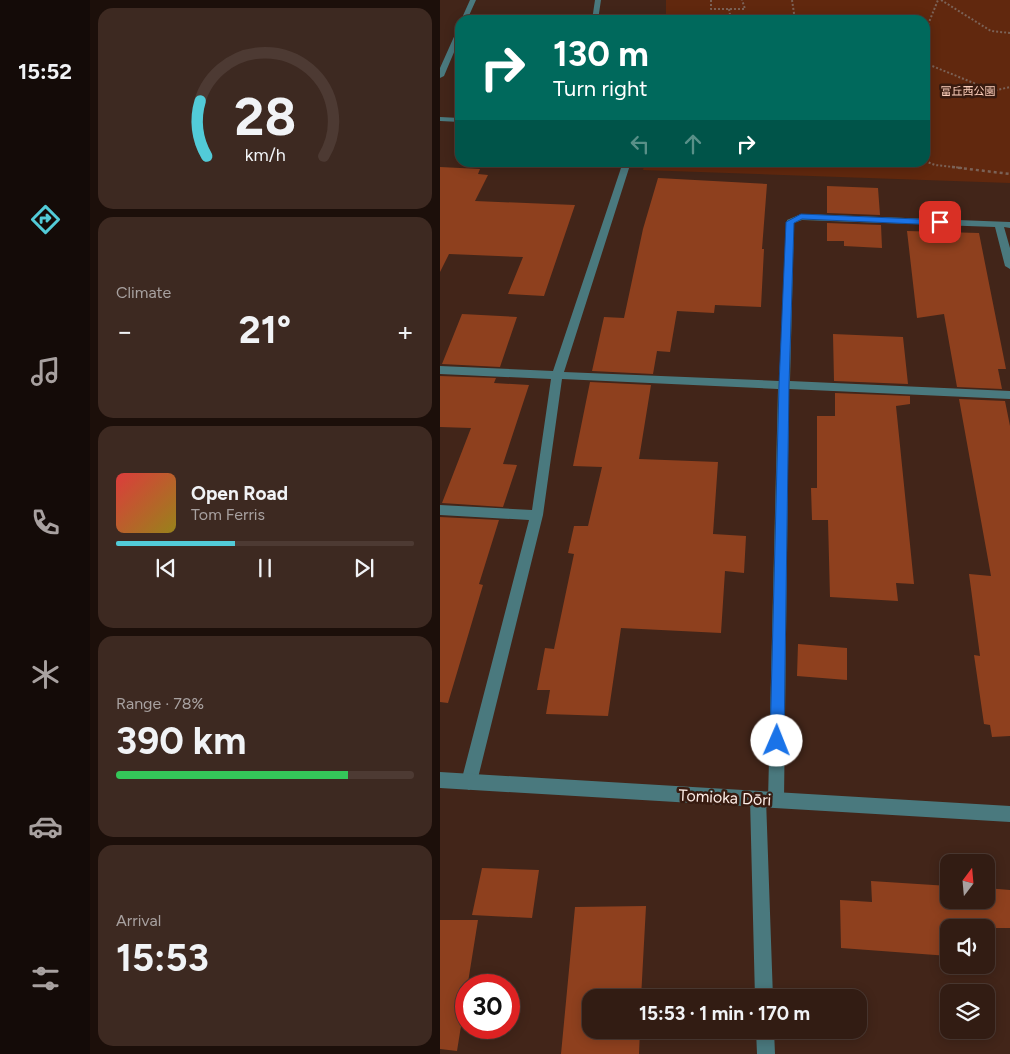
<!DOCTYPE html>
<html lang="en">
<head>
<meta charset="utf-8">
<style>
	body { margin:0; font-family:Figtree,"Noto Sans JP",sans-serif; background:#3d2921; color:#f1f3f6; height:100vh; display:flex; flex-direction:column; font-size:19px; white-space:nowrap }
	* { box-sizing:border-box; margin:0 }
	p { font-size:16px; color:#a8a1a0 }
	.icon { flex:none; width:28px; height:28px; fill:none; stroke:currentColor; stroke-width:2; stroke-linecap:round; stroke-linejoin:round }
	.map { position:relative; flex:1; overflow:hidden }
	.panel { display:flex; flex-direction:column; gap:8px; padding:8px; background:#1c0f0a; width:350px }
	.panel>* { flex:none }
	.banner { position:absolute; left:15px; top:15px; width:475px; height:152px; border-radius:15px; box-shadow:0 2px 12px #0003,0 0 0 1px #4d3a33; background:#00695c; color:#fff; overflow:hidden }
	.needle { width:32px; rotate:16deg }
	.controls { position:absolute; left:500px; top:854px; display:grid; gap:10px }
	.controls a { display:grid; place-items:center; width:55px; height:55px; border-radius:10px; background:#321c13; box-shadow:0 2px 12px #0003,0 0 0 1px #4d3a33; font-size:25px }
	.speed { position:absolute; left:15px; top:974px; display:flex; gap:10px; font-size:25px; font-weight:700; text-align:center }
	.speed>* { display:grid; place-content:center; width:65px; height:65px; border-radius:50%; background:#321c13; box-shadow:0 2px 12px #0003,0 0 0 1px #4d3a33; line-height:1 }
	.speed .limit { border:8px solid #d22; background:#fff; color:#111 }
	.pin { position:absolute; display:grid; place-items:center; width:42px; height:42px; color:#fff; margin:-21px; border-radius:10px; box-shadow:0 2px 8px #0006 }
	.me { position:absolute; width:55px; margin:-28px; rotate:1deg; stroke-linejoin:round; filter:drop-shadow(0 0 4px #0008) }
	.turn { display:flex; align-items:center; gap:18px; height:105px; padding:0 15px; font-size:22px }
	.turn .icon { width:65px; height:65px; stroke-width:2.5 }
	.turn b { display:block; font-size:35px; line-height:42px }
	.lanes { display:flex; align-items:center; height:48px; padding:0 15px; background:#0003; justify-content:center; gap:25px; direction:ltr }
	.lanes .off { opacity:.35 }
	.big { font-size:38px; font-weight:700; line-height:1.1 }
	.panel .widget { flex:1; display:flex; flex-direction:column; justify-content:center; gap:8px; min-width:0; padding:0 18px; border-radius:15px; background:#3d2921 }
	.panel .dial { align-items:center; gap:0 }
	.dial svg { height:130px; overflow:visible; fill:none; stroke:#4d3a33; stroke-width:7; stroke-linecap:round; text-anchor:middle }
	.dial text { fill:#f1f3f6; stroke:none }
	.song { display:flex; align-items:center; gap:15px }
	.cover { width:60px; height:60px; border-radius:8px; background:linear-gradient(135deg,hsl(0 70% 55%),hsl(50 70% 35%)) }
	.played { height:5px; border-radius:2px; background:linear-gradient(90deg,#52cbd8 40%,#4d3a33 40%) }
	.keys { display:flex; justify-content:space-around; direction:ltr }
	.heat { display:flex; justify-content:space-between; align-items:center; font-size:28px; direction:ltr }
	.charge { height:8px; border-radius:4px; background:linear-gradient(90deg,#34c759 78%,#4d3a33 0) }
	.trip { position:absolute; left:142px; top:989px; width:285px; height:50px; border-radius:15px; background:#321c13; box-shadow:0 2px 12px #0003,0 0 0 1px #4d3a33; font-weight:700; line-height:50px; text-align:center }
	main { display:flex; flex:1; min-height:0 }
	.tab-bar { display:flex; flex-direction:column; width:90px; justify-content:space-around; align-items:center; background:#140b08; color:#a8a1a0 }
	.tab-bar .icon { width:35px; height:35px }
	.tab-bar .current { color:#52cbd8 }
	.tab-bar b { font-size:22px; color:#f1f3f6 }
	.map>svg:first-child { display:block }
	.green { fill:#61280e }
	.building { fill:#8e401e }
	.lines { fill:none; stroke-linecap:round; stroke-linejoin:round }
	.path-far1 { stroke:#7b6257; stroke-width:2; stroke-dasharray:2 2; stroke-linecap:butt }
	.path { stroke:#7b6257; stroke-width:2.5; stroke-dasharray:3 3; stroke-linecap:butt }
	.minor { fill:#4a797e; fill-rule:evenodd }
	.tertiary { fill:#4a797e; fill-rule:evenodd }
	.route { fill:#1a73e8; stroke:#114b97 }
	.labels { text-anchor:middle; stroke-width:5; stroke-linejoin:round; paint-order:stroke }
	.far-park-label { font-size:11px; fill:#fed0bd; stroke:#381b10 }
	.near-street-label { font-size:16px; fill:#fdede7; stroke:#381b10 }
</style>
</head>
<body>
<main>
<nav class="tab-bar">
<b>15:52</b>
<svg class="icon current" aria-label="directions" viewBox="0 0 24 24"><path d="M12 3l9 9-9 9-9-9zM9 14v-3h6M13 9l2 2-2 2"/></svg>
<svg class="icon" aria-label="music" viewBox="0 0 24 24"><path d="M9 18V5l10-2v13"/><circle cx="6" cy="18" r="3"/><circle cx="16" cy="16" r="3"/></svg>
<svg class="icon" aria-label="phone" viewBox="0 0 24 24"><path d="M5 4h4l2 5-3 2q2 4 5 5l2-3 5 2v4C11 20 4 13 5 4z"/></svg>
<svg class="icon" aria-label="climate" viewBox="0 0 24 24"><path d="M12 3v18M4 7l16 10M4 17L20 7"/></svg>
<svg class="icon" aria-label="car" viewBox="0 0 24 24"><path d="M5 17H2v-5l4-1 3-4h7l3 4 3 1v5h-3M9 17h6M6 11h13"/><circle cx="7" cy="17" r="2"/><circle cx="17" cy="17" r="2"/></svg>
<svg class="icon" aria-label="filters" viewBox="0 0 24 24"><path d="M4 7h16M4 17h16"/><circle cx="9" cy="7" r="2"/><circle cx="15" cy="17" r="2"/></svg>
</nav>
<section class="panel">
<div class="widget dial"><svg viewBox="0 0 100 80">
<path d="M14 69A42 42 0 1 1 86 69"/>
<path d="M14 69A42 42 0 0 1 10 35" stroke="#52cbd8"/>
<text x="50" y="56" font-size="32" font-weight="700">28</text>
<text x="50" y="72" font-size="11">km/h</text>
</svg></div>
<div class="widget"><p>Climate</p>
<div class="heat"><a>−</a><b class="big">21°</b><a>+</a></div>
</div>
<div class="widget">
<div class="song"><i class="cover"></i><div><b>Open Road</b><p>Tom Ferris</p></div></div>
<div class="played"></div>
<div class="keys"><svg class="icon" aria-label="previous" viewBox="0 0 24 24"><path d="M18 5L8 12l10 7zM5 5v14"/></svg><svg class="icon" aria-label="pause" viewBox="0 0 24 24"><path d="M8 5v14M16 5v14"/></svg><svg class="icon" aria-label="next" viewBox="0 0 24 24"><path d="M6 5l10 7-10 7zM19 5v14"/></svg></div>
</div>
<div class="widget"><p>Range · 78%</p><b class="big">390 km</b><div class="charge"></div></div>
<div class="widget"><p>Arrival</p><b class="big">15:53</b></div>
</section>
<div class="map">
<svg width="570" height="1054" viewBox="0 0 570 1054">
	<rect width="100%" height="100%" fill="#422519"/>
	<path class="green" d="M 226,0 L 570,0 L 570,183 L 203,170 L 205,162 L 485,162 L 485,20 L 226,20 Z"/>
	<path class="building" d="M 0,167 L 40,169 L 38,174 L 48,175 L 35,201 L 135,205 L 104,296 L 68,294 L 83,257 L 9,254 L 0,272 Z
		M 218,178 L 327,184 L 322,249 L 324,249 L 321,307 L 275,305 L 274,313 L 237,311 L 230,352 L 217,351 L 213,374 L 152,371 L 164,317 L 184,318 L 203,229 Z
		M 387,186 L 438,188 L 440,215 L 387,213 Z
		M 387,223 L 441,225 L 442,248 L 404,246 L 404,241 L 387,241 Z
		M 467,231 L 539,233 L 566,369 L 558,369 L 562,389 L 517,387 L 504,314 L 477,318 Z
		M 22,314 L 77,317 L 60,367 L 2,364 Z
		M 393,334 L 463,337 L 468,384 L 394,381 Z
		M 0,376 L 56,378 L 54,383 L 89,385 L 63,464 L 77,465 L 63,507 L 2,503 L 31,428 L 0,427 Z
		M 150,382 L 211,385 L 199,459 L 278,462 L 273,534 L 306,536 L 304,573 L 285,571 L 281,633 L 181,628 L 168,716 L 106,714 L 110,690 L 97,690 L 105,648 L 114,649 L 134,554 L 128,553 L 134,526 L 148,526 L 162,467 L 133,466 Z
		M 395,393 L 470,396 L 470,404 L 456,406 L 474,584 L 456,583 L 458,601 L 390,597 L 388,520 L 372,520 L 371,488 L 377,488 L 377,416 L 395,416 Z
		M 519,399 L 565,401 L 570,426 L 570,736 L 552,737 L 550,725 L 544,724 L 534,655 L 540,656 L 529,574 L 551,576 Z
		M 0,517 L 59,520 L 39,584 L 43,585 L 8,703 L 0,702 Z
		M 358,644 L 407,648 L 407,680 L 357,676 Z
		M 42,868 L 99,870 L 92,918 L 32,915 Z
		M 431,881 L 509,886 L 509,900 L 546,900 L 546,888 L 570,890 L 570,928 L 509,928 L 509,956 L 401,948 L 400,900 L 432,902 Z
		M 206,906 L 201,998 L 151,998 L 151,1030 L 200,1030 L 199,1054 L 121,1054 L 135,907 Z
		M 0,920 L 38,920 L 17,1051 L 0,1049 Z"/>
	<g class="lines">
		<path class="path-far1" d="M 271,0 L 271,9 L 305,9 L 302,0
			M 352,0 L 355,20
			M 501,0 L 551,31 L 570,33
			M 289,9 L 291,20
			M 485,32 L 498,0
			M 485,63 L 553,91 L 570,87
			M 485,161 L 495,165 L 523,168"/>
		<path class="path" d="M 512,167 L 570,174"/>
		<path class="minor" d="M 30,0 L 36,0 L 27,20 L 21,20 Z
			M 155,0 L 161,0 L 158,20 L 152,20 Z
			M 20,28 L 20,38 L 4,76 L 0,78 L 0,68 L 17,30 Z
			M 0,117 L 20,118 L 20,122 L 0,121 Z
			M 183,162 L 191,162 L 124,372 L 339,381 L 347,220 L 361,214 L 570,222 L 570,228 L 564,227 L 570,248 L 570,269 L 565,266 L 555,227 L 362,220 L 354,223 L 350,381 L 570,391 L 570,399 L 349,389 L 344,800 L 342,806 L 336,808 L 330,806 L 328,800 L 338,389 L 122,379 L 103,515 L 37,782 L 34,787 L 29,790 L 24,787 L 21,782 L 89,520 L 0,515 L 0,505 L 92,510 L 111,379 L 0,374 L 0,366 L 113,371 Z
			M 318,791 L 324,793 L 326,799 L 333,998 L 315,998 L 310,799 L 312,793 Z
			M 316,1030 L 334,1030 L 335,1054 L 317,1054 Z"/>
		<path class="tertiary" d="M 0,772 L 570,806 L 570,822 L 0,788 Z"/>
	</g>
	<path class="route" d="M 361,214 L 500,220 L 504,222 L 500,225 L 362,219 L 354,223 L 349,385 L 344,741 L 342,746 L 337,748 L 332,746 L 330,741 L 339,385 L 346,222 Z"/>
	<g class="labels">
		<g class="far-park-label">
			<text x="528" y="95">富丘西公園</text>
		</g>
		<g class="near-street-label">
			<text transform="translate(285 797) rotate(3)" y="6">Tomioka Dōri</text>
		</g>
	</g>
</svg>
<div class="controls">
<a><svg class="needle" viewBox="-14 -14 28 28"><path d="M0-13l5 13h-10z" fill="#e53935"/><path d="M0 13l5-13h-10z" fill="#a8a1a0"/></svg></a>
<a><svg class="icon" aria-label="sound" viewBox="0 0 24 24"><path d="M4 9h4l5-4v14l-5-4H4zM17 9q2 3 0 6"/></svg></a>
<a><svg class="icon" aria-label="layers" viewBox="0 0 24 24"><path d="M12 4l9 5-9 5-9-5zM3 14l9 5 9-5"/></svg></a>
</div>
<div class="speed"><div class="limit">30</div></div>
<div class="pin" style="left:500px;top:222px;background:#d93025"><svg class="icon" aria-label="arrive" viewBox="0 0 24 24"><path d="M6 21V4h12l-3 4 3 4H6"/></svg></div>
<svg class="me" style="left:337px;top:741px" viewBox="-20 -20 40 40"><circle r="19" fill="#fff"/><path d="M0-13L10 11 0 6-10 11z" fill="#1a73e8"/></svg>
<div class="trip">15:53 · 1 min · 170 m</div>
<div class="banner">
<div class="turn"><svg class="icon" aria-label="right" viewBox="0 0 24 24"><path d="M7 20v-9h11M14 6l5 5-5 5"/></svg><div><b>130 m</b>Turn right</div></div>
<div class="lanes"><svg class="icon off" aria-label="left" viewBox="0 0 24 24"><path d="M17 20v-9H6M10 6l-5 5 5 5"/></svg><svg class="icon off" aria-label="ahead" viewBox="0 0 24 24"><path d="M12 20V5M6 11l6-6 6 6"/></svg><svg class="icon" aria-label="right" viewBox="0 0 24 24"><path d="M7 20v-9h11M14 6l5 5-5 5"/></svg></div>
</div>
</div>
</main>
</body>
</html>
